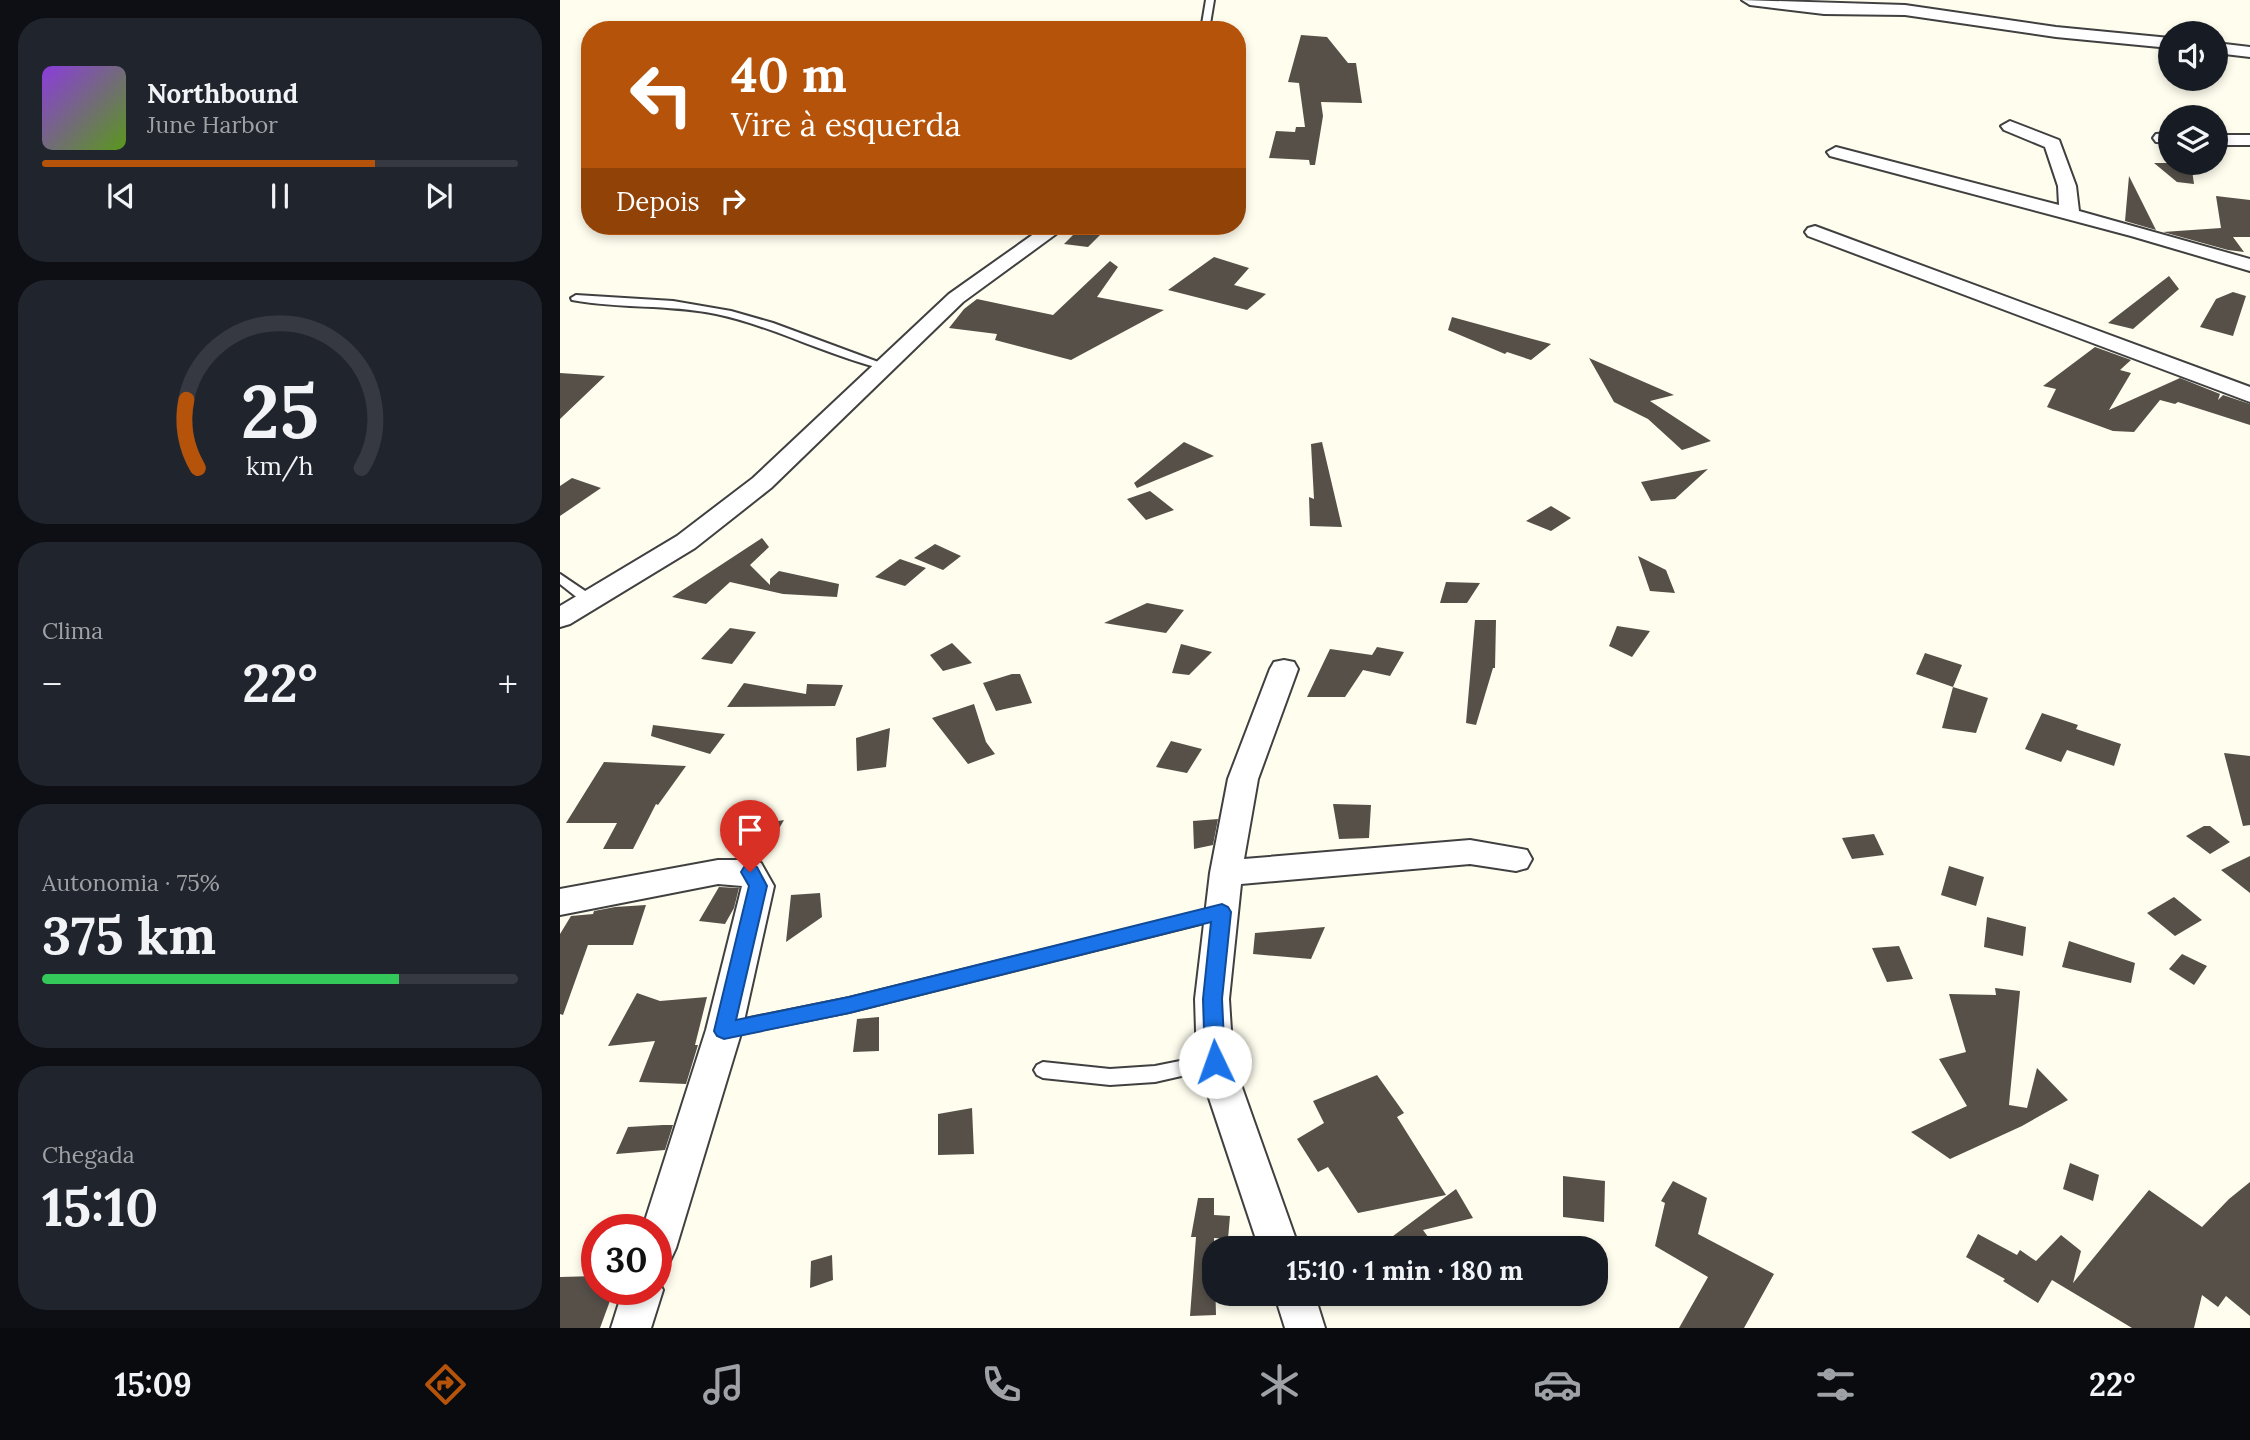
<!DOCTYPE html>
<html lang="pt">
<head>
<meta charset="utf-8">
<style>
	body { margin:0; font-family:Lora,serif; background:#20242c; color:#f1f3f6; height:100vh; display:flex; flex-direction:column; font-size:26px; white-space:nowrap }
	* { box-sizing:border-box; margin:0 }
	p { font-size:23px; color:#9ea1a6 }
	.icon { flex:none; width:38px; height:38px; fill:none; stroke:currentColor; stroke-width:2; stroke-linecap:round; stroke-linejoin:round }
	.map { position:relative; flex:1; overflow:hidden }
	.drawer { display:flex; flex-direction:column; gap:18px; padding:18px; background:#0d0f14; width:560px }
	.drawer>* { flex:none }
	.top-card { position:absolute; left:21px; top:21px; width:665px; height:214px; border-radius:28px; box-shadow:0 4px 10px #0003; background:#b45309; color:#fff; overflow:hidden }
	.buttons { position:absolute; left:1598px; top:21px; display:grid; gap:14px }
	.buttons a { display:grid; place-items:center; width:70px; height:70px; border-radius:50%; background:#171b24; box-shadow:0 4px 10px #0003; font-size:35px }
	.speed { position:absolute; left:21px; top:1214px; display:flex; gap:14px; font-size:35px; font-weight:700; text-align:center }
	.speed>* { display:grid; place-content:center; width:91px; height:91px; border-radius:50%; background:#171b24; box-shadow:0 4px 10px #0003; line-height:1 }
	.speed .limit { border:10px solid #d22; background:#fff; color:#111 }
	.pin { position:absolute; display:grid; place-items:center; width:60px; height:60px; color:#fff; margin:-72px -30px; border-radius:50% 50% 50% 0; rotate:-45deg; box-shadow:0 0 7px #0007 }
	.pin .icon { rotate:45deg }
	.me { position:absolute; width:77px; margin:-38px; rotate:357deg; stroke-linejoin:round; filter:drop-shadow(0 0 5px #0008) }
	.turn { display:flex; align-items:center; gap:24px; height:147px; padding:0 35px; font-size:32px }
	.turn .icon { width:91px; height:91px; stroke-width:2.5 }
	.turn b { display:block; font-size:49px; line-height:60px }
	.then { display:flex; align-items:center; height:66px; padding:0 35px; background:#0003; gap:14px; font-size:26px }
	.big { font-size:52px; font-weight:700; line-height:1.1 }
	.drawer .card { flex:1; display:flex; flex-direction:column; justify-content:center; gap:10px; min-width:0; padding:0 24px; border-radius:28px; background:#20242c }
	.drawer .dial { align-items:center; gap:0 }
	.dial svg { height:182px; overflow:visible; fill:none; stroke:#363941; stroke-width:7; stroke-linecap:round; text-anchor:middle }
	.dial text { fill:#f1f3f6; stroke:none }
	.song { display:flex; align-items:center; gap:21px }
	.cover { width:84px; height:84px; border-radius:10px; background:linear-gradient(135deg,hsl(270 70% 55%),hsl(90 70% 35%)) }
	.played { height:7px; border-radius:4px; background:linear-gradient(90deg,#b45309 70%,#363941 70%) }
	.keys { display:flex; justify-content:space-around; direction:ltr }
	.heat { display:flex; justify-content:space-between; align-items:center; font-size:38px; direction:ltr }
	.charge { height:10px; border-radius:5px; background:linear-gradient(90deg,#34c759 75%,#363941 0) }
	.trip { position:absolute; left:642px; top:1236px; width:406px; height:70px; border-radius:28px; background:#171b24; box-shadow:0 4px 10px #0003; font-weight:700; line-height:70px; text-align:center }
	.dock { display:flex; height:112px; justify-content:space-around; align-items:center; background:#090b0e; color:#9ea1a6 }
	.dock .icon { width:49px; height:49px }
	.dock .active { color:#b45309 }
	.dock b { font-size:32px; color:#f1f3f6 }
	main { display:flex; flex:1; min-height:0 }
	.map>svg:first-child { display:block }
	.building { fill:#565049 }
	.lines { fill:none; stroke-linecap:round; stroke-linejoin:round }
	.lane-casing { stroke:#404040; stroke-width:4 }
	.street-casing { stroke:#404040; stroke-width:4 }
	.lane { fill:#fff; fill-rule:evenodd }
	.street { fill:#fff; fill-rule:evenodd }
	.route { fill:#1a73e8; stroke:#114b97; stroke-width:2 }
</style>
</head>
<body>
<main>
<section class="drawer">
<div class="card">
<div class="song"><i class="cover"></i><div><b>Northbound</b><p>June Harbor</p></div></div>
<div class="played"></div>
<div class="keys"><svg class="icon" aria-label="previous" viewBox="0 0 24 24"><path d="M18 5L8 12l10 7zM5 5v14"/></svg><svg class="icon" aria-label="pause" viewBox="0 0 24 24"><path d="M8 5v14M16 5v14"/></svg><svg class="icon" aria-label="next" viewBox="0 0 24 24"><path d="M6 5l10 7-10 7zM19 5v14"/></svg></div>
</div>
<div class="card dial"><svg viewBox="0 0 100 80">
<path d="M14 69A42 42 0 1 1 86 69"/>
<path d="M14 69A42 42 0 0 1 9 39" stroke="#b45309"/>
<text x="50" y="56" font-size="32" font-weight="700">25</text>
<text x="50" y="72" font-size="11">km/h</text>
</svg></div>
<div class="card"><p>Clima</p>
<div class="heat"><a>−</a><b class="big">22°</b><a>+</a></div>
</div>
<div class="card"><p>Autonomia · 75%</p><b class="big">375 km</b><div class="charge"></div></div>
<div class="card"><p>Chegada</p><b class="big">15:10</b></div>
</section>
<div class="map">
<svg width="1690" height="1328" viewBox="0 0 1690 1328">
	<rect width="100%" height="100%" fill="#fffdee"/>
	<path class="building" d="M 741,35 L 767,37 L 788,63 L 796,63 L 802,103 L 761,102 L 763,116 L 755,165 L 750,165 L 749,160 L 709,158 L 716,131 L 735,132 L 736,127 L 745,127 L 739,83 L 728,82 Z
		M 1594,163 L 1631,163 L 1634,184 L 1617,182 Z
		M 1569,176 L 1596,230 L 1565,221 Z
		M 1656,196 L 1690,200 L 1690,237 L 1673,237 L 1684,252 L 1668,250 L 1603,232 L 1661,228 Z
		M 522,226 L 549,226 L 528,247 L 504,244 Z
		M 654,257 L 689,268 L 674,285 L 706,294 L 687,310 L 608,290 Z
		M 550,261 L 558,267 L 537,297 L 604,310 L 511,360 L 435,340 L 437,334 L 389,328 L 404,309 L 417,299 L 493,315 Z
		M 1609,276 L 1619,289 L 1573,329 L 1548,323 Z
		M 1673,292 L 1686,296 L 1673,336 L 1640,327 L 1656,299 Z
		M 892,317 L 965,337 L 991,344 L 971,360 L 947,352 L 945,354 L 888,330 Z
		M 1535,347 L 1571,360 L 1560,370 L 1571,373 L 1549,410 L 1620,378 L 1660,394 L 1658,400 L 1663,395 L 1690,404 L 1690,425 L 1618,402 L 1615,404 L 1600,400 L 1574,432 L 1553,431 L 1487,407 L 1496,389 L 1483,386 Z
		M 1029,358 L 1114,395 L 1090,401 L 1151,441 L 1122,450 L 1088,419 L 1054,402 Z
		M 0,373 L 45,376 L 0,419 Z
		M 624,442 L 654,456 L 577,488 L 574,483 Z
		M 762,442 L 782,527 L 750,526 L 749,497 L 754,499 L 751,444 Z
		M 1148,469 L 1115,499 L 1091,501 L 1081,482 Z
		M 12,478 L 41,488 L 0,516 L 0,486 Z
		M 590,491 L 614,510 L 586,520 L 567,499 Z
		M 991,506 L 1011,518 L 991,531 L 966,521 Z
		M 202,538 L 209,547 L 190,565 L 210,585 L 210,579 L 219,571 L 279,584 L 277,597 L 223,594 L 170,582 L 146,604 L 112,597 Z
		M 375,544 L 401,556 L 383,570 L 354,558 Z
		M 1078,556 L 1106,570 L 1115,593 L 1090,591 Z
		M 340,559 L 366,568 L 345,586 L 315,577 Z
		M 886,582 L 920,583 L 907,603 L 880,603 Z
		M 587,603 L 624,610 L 606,633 L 544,623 Z
		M 915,620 L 936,620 L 935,668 L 933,668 L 916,725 L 906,723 Z
		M 1057,626 L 1090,631 L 1072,657 L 1049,646 Z
		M 170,628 L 196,632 L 172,664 L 141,659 Z
		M 392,643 L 412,663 L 383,671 L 370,655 Z
		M 621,644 L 652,652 L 629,675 L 612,673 Z
		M 817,647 L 844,652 L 830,676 L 803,670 L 785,697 L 747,697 L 770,649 L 812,655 Z
		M 1365,653 L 1402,665 L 1393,687 L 1356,674 Z
		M 452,674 L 460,674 L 472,703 L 436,711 L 423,683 Z
		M 184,683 L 246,694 L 247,684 L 283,685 L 275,706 L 167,707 Z
		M 1393,687 L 1428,698 L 1416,733 L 1382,728 Z
		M 414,704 L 426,742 L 435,754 L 408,764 L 372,718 Z
		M 1482,713 L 1518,725 L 1516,729 L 1561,744 L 1554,766 L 1507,750 L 1501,762 L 1465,749 Z
		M 93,725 L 165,734 L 150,754 L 91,736 Z
		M 330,728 L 326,767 L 297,771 L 296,738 Z
		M 611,741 L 642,749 L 627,773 L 596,767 Z
		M 1664,753 L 1690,756 L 1690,825 L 1683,826 Z
		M 44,762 L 126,766 L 98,805 L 96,804 L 73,849 L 43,849 L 57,823 L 6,823 Z
		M 773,804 L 811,805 L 809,838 L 779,839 Z
		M 210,808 L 207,823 L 224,820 L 209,846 L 174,846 L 183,810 Z
		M 658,819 L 653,845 L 634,849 L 633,821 Z
		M 1644,826 L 1650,826 L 1670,842 L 1650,854 L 1626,836 Z
		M 1314,834 L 1324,855 L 1292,859 L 1282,838 Z
		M 1690,856 L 1690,893 L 1661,870 Z
		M 1389,866 L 1424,877 L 1416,906 L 1381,895 Z
		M 159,887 L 179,888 L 174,908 L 165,924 L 139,921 Z
		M 260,893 L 262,917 L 226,942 L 231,895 Z
		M 1614,897 L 1642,920 L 1615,936 L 1587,913 Z
		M 86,905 L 73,945 L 28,945 L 3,1015 L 0,1014 L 0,934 L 11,916 L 33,914 L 34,911 L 55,907 Z
		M 1427,917 L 1466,927 L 1463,956 L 1424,947 Z
		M 765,927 L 751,959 L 693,954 L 695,933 Z
		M 1509,941 L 1575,963 L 1571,983 L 1502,967 Z
		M 1339,946 L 1353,979 L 1327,982 L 1312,948 Z
		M 1622,954 L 1647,966 L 1634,985 L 1609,969 Z
		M 1435,988 L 1460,991 L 1449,1105 L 1467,1108 L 1477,1068 L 1508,1100 L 1462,1126 L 1390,1159 L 1351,1132 L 1407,1106 L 1379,1059 L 1406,1052 L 1389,994 L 1436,995 Z
		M 77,993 L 100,1001 L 147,997 L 135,1045 L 138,1045 L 126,1084 L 79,1082 L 95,1041 L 48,1046 Z
		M 319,1017 L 319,1051 L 293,1052 L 297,1019 Z
		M 817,1075 L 844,1113 L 837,1117 L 886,1195 L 798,1213 L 768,1167 L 758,1172 L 737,1139 L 764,1123 L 753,1101 Z
		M 412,1108 L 414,1154 L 378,1155 L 378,1114 Z
		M 103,1125 L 113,1125 L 105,1150 L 56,1154 L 68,1127 Z
		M 1510,1163 L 1539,1175 L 1533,1201 L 1503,1189 Z
		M 1003,1176 L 1045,1181 L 1044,1222 L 1003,1217 Z
		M 1113,1181 L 1147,1198 L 1138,1234 L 1214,1274 L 1184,1328 L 1119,1328 L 1148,1277 L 1095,1246 L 1105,1203 L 1101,1201 Z
		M 1690,1182 L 1690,1316 L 1666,1296 L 1658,1307 L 1642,1295 L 1634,1328 L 1572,1328 L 1492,1280 L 1478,1303 L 1443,1281 L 1445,1279 L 1406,1257 L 1418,1234 L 1457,1255 L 1460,1250 L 1476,1261 L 1501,1235 L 1521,1251 L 1513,1283 L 1589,1190 L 1642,1227 L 1669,1199 Z
		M 896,1189 L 913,1218 L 863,1230 L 876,1248 L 817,1248 Z
		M 638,1198 L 654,1198 L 654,1215 L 670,1216 L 668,1239 L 654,1238 L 656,1315 L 630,1316 L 636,1237 L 631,1237 Z
		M 272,1255 L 273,1280 L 250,1288 L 251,1261 Z
		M 37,1276 L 37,1290 L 54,1290 L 40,1328 L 0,1328 L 0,1277 Z"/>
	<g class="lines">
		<g class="lane-casing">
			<path id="lane" d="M 646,0 L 654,0 L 649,30 L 641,30 Z
				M 16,295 L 113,301 L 171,311 L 213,323 L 329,366 L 323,369 C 266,355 213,326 156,314 C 108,304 59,309 12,300 L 11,298 Z
				M 0,574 L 34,597 L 36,600 L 34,603 L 24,603 L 0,584 Z
				M 662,906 L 668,907 L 670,912 L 668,917 L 289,1012 L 165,1037 L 159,1035 L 156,1030 L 159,1025 L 165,1023 L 289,998 Z
				M 655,1054 L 661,1057 L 664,1062 L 661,1067 L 595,1082 L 550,1085 L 483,1078 L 477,1075 L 474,1070 L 477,1065 L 483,1062 L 550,1069 L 595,1066 Z"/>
		</g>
		<g class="street-casing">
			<path id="street" d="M 1182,0 L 1345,5 L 1496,27 L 1610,38 L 1610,48 L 1496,37 L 1345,15 L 1264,14 L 1190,5 Z
				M 1656,43 L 1690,47 L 1690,57 L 1656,53 Z
				M 1450,121 L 1499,140 L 1516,186 L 1519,211 L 1690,259 L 1690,271 L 1571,236 L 1270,156 L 1267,152 L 1276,147 L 1499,205 L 1498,186 L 1485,147 L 1444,130 L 1441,126 Z
				M 1610,133 L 1610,143 L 1596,142 L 1593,138 L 1596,134 Z
				M 1656,135 L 1690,135 L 1690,145 L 1656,145 Z
				M 485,226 L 507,226 L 403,302 L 211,488 L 135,548 L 10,624 L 0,627 L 0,606 L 117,536 L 193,478 L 389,294 Z
				M 1255,226 L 1690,387 L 1690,402 L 1248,236 L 1245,232 L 1248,228 Z
				M 724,660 L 734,662 L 738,669 L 698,779 L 684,859 L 910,840 L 967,850 L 972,859 L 967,868 L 956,871 L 910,864 L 681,884 L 669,999 L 673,1062 L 739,1248 L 699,1248 L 637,1062 L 635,999 L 650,873 L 668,779 L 710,669 L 714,662 Z
				M 158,860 L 190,860 L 201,863 L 214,886 L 182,1030 L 116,1248 L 110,1261 L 96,1266 L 96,1230 L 82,1230 L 146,1030 L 182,886 L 158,884 L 0,915 L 0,889 Z
				M 96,1276 L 103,1290 L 91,1328 L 51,1328 L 63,1290 L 96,1290 Z
				M 714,1293 L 754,1293 L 765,1328 L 725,1328 Z"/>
		</g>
		<use href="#lane" class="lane"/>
		<use href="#street" class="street"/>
	</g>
	<path class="route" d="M 190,865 L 197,867 L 207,886 L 176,1020 L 289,997 L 662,904 L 668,907 L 671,912 L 662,999 L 665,1062 L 662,1068 L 655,1070 L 648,1068 L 645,1062 L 643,999 L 651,922 L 289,1013 L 164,1039 L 157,1036 L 154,1031 L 189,886 L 181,872 L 184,867 Z"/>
</svg>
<div class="buttons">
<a><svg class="icon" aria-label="sound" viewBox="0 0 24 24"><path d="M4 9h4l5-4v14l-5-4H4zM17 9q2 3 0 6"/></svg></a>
<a><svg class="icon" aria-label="layers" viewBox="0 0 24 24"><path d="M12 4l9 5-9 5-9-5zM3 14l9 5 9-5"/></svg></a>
</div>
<div class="speed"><div class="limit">30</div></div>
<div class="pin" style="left:190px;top:872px;background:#d93025"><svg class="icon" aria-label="arrive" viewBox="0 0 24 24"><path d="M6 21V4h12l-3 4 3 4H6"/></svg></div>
<svg class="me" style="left:655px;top:1062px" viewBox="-20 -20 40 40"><circle r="19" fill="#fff"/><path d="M0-13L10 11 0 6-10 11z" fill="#1a73e8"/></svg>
<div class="trip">15:10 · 1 min · 180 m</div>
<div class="top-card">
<div class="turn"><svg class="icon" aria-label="left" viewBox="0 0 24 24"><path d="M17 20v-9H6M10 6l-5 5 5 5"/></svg><div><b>40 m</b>Vire à esquerda</div></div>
<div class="then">Depois<svg class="icon" aria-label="right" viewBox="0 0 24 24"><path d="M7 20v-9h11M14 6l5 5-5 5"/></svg></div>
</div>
</div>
</main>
<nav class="dock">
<b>15:09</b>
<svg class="icon active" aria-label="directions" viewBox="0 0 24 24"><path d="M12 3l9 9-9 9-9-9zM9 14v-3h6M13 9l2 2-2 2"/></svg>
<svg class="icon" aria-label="music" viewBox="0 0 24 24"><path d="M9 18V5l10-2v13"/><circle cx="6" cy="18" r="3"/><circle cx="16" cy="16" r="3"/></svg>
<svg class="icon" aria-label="phone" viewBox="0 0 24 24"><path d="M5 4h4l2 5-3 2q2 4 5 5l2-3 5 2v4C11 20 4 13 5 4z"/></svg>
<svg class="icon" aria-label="climate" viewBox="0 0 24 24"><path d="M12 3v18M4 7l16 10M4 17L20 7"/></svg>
<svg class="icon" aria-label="car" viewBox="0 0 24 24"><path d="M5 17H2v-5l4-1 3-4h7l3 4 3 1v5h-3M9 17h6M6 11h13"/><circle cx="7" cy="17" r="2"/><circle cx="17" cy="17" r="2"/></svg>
<svg class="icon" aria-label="filters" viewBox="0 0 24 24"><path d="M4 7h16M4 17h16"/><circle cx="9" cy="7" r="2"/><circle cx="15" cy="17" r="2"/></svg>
<b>22°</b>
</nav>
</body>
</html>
